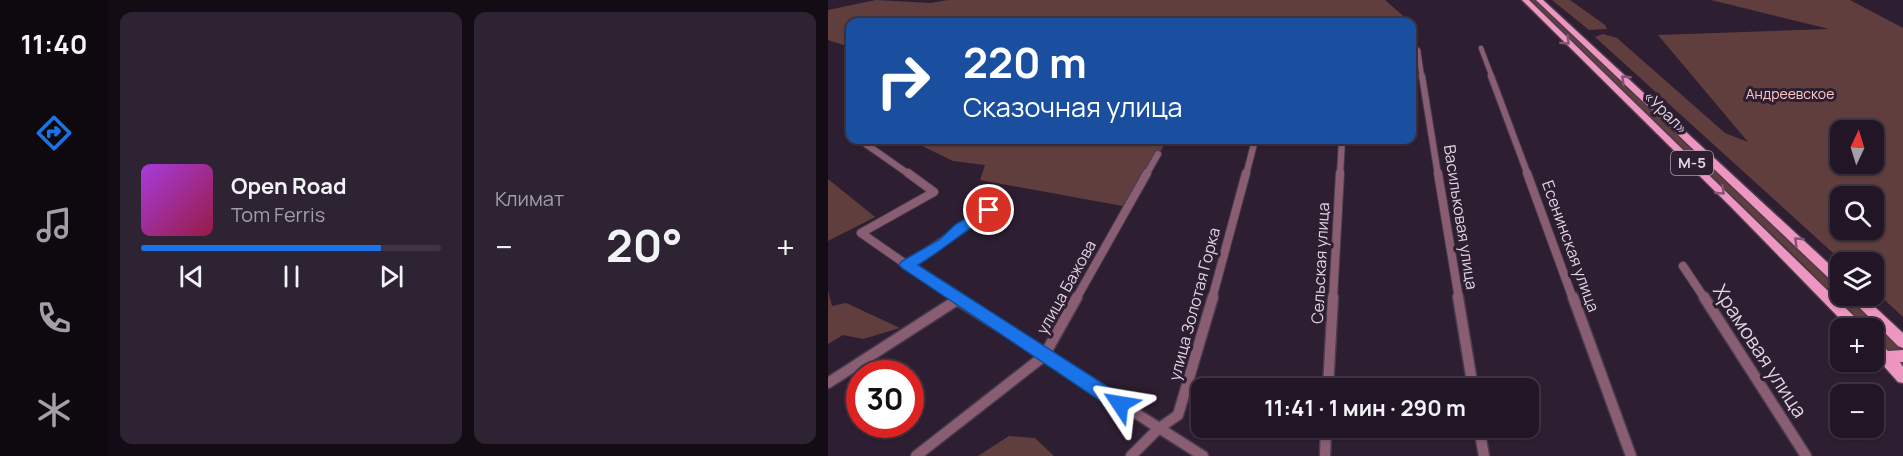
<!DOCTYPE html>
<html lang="ru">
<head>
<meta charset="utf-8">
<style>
	body { margin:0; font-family:Manrope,sans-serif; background:#2e2332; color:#f1f3f6; height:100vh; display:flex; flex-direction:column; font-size:22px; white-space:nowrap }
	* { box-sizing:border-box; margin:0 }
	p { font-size:20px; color:#a29fa7 }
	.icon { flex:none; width:33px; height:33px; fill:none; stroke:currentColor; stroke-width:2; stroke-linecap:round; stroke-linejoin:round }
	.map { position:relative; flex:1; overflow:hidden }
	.side { display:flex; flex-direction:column; gap:12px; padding:12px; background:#130c15; width:720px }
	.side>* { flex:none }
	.hud { position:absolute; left:18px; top:18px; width:570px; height:126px; border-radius:12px; box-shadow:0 2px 4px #0004,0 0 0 2px #3f3543; background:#1a4fa0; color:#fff; overflow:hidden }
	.needle { width:39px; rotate:4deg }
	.buttons { position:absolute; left:1002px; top:120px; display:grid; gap:12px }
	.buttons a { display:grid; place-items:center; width:54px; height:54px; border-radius:12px; background:#221626; box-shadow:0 2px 4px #0004,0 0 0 2px #3f3543; font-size:30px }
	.speed { position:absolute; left:18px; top:360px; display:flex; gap:12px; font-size:30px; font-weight:700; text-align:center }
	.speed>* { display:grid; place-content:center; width:78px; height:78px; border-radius:50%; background:#221626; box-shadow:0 2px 4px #0004,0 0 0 2px #3f3543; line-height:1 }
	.speed .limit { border:9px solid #d22; background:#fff; color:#111 }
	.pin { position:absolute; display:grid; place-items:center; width:51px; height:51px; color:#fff; margin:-26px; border:3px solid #fff; border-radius:50%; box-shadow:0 2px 6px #0007 }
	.me { position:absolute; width:66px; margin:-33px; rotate:303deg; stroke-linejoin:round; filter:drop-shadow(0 0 4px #0008) }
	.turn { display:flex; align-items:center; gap:21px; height:126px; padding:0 18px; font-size:27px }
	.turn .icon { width:78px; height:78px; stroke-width:2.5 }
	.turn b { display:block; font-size:42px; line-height:51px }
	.big { font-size:45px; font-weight:700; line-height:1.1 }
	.side .card { flex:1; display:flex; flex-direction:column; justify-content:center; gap:9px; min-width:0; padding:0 21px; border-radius:12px; background:#2e2332 }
	.song { display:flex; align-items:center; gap:18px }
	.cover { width:72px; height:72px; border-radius:9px; background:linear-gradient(135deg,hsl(280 70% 55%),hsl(340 70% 35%)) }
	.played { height:6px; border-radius:3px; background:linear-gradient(90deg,#1a73e8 80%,#3f3543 80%) }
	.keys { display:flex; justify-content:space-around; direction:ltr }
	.heat { display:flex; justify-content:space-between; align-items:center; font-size:33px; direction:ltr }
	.side .tiles { flex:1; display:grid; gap:12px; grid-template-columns:repeat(2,1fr) }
	.trip { position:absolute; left:363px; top:378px; width:348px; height:60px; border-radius:12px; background:#221626; box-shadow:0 2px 4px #0004,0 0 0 2px #3f3543; font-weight:700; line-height:60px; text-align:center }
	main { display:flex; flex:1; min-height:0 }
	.menu { display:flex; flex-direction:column; width:108px; justify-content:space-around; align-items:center; background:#0e090f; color:#a29fa7 }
	.menu .icon { width:42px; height:42px }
	.menu .current { color:#1a73e8 }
	.menu b { font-size:27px; color:#f1f3f6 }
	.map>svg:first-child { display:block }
	.green { fill:#613e3e; fill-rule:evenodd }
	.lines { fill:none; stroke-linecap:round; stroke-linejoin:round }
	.minor-far3-casing { stroke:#4a3b4e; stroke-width:6 }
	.minor-far2-casing { stroke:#4a3b4e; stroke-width:8 }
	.minor-far1-casing { stroke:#4a3b4e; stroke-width:10 }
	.minor-casing { stroke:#4a3b4e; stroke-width:13 }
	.primary-casing { stroke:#4a3b4e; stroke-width:3 }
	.minor-far3 { stroke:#895e72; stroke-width:4.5 }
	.minor-far2 { stroke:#895e72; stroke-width:6 }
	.minor-far1 { stroke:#895e72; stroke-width:8 }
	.minor { stroke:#895e72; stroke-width:10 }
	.primary { fill:#ed96c0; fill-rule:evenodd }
	.oneway { stroke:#845472 }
	.route { fill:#1a73e8; stroke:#114b97; stroke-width:1.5 }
	.labels { text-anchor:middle; stroke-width:6; stroke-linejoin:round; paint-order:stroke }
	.far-park-label { font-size:14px; fill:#fec6c5; stroke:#2e1e32 }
	.shield { fill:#2e1e32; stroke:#aa9dac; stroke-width:1.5 }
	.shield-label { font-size:15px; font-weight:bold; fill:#dfd4e1 }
	.street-label { font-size:16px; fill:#dfd4e1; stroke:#2e1e32 }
	.near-street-label { font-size:20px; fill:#dfd4e1; stroke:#2e1e32 }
</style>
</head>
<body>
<main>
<nav class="menu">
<b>11:40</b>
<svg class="icon current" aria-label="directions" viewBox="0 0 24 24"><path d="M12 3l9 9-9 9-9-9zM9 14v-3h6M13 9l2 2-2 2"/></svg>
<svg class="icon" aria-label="music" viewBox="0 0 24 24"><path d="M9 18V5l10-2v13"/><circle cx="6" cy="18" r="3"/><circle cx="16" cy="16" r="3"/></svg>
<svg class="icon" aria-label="phone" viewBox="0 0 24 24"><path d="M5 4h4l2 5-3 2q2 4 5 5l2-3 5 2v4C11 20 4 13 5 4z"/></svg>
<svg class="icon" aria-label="climate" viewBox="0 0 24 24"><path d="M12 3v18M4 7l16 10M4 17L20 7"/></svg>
</nav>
<section class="side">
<div class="tiles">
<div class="card">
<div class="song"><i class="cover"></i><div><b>Open Road</b><p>Tom Ferris</p></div></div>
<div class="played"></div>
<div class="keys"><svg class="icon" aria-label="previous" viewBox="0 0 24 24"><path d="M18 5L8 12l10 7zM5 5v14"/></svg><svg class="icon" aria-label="pause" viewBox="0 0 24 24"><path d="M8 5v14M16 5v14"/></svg><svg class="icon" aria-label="next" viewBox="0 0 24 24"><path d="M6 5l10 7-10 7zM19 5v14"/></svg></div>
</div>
<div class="card"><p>Климат</p>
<div class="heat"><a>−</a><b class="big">20°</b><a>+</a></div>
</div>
</div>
</section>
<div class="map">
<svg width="1075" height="456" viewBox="0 0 1075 456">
	<rect width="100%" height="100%" fill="#2e1e32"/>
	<path class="green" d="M 48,0 L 103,3 L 120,0 L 557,0 L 582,22 L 22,22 L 22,47 L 0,40 L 0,10 Z
		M 700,0 L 709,0 L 1012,288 L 1012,296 L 1020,296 L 1067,341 L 1072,350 L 1061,351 L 1048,341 L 1046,328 L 1036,328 L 978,267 Z
		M 724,0 L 742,0 L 777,25 L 779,29 L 761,30 Z
		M 883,0 L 1022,0 L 1075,28 L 1075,317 L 1046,290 L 1046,262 L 1015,262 L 767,37 L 775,34 L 789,38 L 897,133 L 920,142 L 830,35 L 1001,29 ZM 1046,130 L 1046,164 L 1012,164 L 1012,130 ZM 1012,196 L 1046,196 L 1046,230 L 1012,230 Z
		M 96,140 L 339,140 L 300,207 L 152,180 L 157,165 L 125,161 L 94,146 Z
		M 0,179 L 47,217 L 0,241 Z
		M 0,291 L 4,306 L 18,303 L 72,328 L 35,339 L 15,335 L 0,344 Z
		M 181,436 L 207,438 L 226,456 L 150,456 Z"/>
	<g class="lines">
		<g class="minor-far3-casing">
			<path id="minor-far3" d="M 653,48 L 664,77
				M 590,50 L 594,77"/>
		</g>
		<g class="minor-far2-casing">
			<path id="minor-far2" d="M 594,76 L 610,175
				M 663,76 L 700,175
				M 20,131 L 22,133
				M 32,140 L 82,175
				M 318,175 L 330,154
				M 418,175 L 427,140
				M 512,175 L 514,140"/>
		</g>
		<g class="minor-far1-casing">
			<path id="minor-far1" d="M 610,173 L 631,299
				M 699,173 L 745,299
				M 79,265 L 33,233 L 106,192 L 80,173
				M 855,266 L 877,299
				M 128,299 L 79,265 L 174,202
				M 248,299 L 319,173
				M 384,299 L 418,173
				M 505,299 L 512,173"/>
		</g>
		<g class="minor-casing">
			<path id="minor" d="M 125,297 L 375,456
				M 630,297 L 645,388
				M 745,297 L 803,456
				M 876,297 L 978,456
				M 0,383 L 129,300
				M 500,388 L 505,297
				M 651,428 L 656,456
				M 88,456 L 216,356 L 249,297
				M 303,456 L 330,429 L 350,415 L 385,297
				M 497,456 L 498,428"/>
		</g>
		<g class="primary-casing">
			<path id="primary" d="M 694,0 L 701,0 L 1034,324 L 1036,328 L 1021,328 L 904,208 Z
				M 708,0 L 715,0 L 1012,274 L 1012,286 L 1007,284 Z
				M 1020,296 L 1035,296 L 1075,333 L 1075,348 L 1070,346 Z
				M 1046,340 L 1051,342 L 1060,351 L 1075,350 L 1075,362 L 1072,362 L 1075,367 L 1075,383 L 1070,382 L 1046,355 Z"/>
		</g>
		<use href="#minor-far3" class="minor-far3"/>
		<use href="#minor-far2" class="minor-far2"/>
		<use href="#minor-far1" class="minor-far1"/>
		<use href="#minor" class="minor"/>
		<use href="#primary" class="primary"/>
	</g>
	<defs><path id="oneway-chevron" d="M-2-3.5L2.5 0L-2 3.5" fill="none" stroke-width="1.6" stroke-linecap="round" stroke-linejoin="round" transform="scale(1.5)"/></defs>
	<g class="oneway">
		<use href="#oneway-chevron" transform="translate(738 41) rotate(44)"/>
		<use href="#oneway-chevron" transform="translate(797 79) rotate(-137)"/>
		<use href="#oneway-chevron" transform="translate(893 191) rotate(44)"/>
		<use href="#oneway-chevron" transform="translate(970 241) rotate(-136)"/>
	</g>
	<path class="route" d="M 161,206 L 165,208 L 165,213 C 139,229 116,249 90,265 L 299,399 L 301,404 L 299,410 L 292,412 L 286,410 L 74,268 L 71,265 L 74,261 L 111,240 L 128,224 Z"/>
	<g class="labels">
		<g class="far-park-label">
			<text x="962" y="99">Андреевское</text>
		</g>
		<rect class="shield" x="843" y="151" width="42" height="24" rx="4.5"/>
		<g class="shield-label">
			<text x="864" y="168">М-5</text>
		</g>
		<g class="street-label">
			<text transform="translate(838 112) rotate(44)" y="6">«Урал»</text>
			<text transform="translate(633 217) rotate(81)" y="6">Васильковая улица</text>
			<text transform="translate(743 246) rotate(70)" y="6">Есенинская улица</text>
			<text transform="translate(492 263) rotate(-87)" y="6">Сельская улица</text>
			<text transform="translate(238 287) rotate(-61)" y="6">улица Бажова</text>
			<text transform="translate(366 304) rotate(-75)" y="6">улица Золотая Горка</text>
		</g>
		<g class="near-street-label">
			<text transform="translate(932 351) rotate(57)" y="7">Храмовая улица</text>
		</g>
	</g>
</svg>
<div class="buttons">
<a><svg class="needle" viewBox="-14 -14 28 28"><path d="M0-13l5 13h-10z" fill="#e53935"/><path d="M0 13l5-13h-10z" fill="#a29fa7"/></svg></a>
<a><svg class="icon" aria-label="search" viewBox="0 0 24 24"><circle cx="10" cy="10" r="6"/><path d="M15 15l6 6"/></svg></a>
<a><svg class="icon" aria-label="layers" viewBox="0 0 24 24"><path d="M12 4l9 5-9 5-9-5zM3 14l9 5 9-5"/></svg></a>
<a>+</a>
<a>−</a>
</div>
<div class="speed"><div class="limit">30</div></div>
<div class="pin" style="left:161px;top:210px;background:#d93025"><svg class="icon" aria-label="arrive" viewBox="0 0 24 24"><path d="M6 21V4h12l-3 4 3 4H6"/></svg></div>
<svg class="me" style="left:292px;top:404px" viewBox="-20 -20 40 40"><path d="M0-17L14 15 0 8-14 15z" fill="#1a73e8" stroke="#fff" stroke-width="4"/></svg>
<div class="trip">11:41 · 1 мин · 290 m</div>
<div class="hud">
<div class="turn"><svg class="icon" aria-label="right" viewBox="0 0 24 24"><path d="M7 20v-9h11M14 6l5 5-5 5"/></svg><div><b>220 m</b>Сказочная улица</div></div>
</div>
</div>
</main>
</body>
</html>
